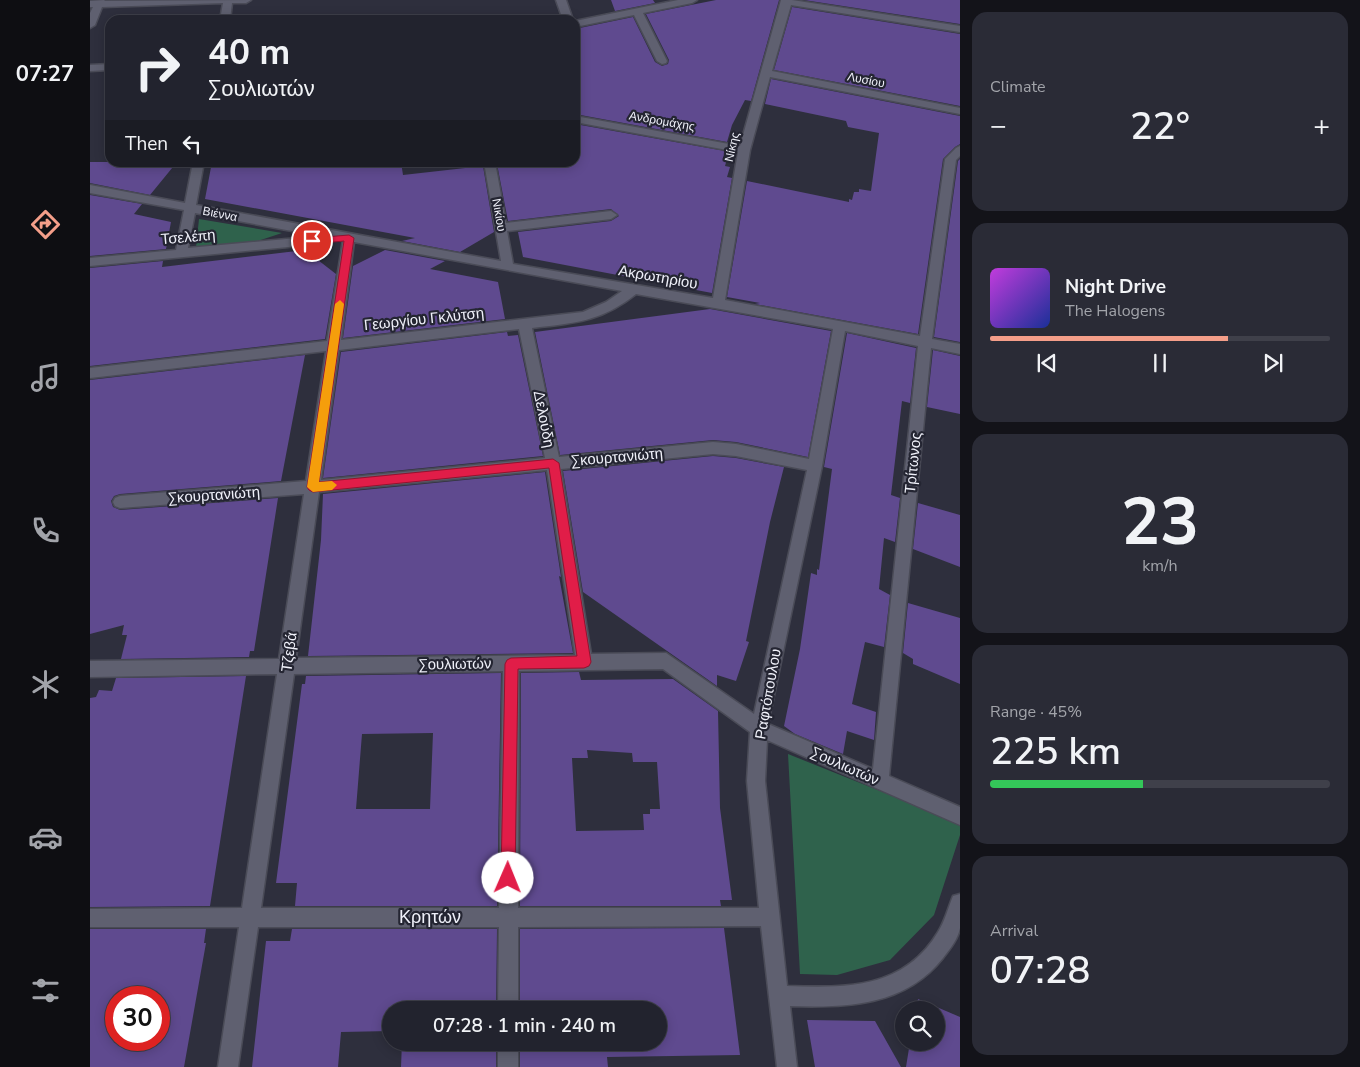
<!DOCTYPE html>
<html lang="en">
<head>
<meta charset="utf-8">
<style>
	body { margin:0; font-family:"Nunito Sans",sans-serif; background:#2a2b36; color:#f1f3f6; height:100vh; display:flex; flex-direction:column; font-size:19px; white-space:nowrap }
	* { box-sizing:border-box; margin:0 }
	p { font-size:16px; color:#a2a4aa }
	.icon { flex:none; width:28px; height:28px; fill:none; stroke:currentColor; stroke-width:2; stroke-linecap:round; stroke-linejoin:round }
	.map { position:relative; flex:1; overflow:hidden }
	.sheet { display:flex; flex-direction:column; gap:12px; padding:12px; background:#131319; width:400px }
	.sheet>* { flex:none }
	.banner { position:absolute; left:15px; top:15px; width:475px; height:152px; border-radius:15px; box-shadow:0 2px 12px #0003,0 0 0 1px #3f404a; background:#22232e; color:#f1f3f6; overflow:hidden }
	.buttons { position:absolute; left:805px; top:1001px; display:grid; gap:10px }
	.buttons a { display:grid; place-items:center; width:50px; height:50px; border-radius:50%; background:#22232e; box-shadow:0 2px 12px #0003,0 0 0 1px #3f404a; font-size:25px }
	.speed { position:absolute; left:15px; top:986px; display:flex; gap:10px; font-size:25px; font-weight:700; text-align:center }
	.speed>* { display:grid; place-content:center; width:65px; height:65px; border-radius:50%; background:#22232e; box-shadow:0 2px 12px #0003,0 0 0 1px #3f404a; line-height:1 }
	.speed .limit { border:8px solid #d22; background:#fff; color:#111 }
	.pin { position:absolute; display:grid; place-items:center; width:42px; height:42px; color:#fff; margin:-21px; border:2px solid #fff; border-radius:50%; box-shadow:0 1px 5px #0007 }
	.me { position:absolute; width:55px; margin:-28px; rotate:1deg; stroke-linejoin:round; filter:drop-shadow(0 0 4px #0008) }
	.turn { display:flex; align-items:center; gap:18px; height:105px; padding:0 20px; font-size:22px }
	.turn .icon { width:65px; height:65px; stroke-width:2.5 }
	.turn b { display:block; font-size:35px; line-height:42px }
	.then { display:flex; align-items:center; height:48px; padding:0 20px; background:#0003; gap:10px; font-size:19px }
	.big { font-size:38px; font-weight:600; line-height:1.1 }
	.sheet .card { flex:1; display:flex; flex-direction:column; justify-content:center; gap:8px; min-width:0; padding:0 18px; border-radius:15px; background:#2a2b36 }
	.sheet .dial { align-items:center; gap:0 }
	.dial b { font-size:65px; line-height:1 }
	.song { display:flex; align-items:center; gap:15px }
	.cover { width:60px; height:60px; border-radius:8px; background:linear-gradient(135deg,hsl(290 70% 55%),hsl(230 70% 35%)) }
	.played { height:5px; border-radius:2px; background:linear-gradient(90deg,#f49e89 70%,#3f404a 70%) }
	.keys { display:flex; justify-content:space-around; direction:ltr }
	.heat { display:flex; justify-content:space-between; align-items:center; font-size:28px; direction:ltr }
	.charge { height:8px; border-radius:4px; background:linear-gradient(90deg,#34c759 45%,#3f404a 0) }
	.trip { position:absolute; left:292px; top:1001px; width:285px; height:50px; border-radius:25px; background:#22232e; box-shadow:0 2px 12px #0003,0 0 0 1px #3f404a; font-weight:600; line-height:50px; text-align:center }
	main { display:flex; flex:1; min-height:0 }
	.tabs { display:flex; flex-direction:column; width:90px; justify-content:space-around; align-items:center; background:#0e0e12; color:#a2a4aa }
	.tabs .icon { width:35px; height:35px }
	.tabs .active { color:#f49e89 }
	.tabs b { font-size:22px; color:#f1f3f6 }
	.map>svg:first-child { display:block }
	.green { fill:#2f624c }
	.building { fill:#5f4a8f; fill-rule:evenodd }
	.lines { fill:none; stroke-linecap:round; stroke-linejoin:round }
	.minor-casing { stroke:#4a4b57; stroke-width:3 }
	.minor { fill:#5f6070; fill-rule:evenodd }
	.route { fill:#e11d48; stroke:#92132f }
	.slow { fill:#f59e0b }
	.labels { text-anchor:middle; stroke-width:4.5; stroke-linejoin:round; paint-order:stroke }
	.far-street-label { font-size:12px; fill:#eff0f9; stroke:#242532 }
	.street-label { font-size:15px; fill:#eff0f9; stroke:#242532 }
	.near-street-label { font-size:18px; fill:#eff0f9; stroke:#242532 }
</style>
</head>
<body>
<main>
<nav class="tabs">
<b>07:27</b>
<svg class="icon active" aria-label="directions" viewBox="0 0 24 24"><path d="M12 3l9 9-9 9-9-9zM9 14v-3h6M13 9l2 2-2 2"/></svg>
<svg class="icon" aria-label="music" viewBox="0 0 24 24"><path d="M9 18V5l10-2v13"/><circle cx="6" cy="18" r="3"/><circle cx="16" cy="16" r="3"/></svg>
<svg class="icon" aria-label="phone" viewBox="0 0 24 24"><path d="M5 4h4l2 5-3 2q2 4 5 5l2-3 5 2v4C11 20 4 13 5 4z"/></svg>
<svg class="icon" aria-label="climate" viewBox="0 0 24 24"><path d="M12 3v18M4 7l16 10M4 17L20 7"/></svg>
<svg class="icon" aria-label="car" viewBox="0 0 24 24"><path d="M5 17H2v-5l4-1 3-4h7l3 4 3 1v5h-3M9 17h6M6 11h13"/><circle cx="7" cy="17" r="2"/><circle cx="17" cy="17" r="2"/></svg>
<svg class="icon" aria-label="filters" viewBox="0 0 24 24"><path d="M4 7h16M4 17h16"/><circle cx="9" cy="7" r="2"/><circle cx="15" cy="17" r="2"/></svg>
</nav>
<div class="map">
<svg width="870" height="1067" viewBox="0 0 870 1067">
	<rect width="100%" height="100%" fill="#2e2f3d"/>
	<path class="green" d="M 109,219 L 192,233 L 159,244 L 106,247 Z
		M 698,754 L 870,823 L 870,835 L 844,915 L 800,960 L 747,975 L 710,974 Z"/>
	<path class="building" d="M 521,0 L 563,0 L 565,3 L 525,11 Z
		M 626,0 L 689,0 L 661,101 L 655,100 L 642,125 L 637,142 L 485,114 L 485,29 L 543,17 L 565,62 L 572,66 L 578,64 L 579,60 L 556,14 Z
		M 714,0 L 870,0 L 870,24 Z
		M 702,7 L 870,34 L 870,106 L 684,70 Z
		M 681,79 L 870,116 L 870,144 L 865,147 L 853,159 L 828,334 L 665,304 L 670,303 L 637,297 L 657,181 L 759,202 L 759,199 L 762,200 L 764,192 L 769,192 L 769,189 L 781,191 L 789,133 L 758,127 L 756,121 L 675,104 Z
		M 485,124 L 635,151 L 633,158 L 637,159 L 635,166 L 640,167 L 637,177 L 642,178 L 622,293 L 433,257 L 428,232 L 521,221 L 529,216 L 521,209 L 418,221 L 407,164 L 485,162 Z
		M 870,159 L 870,342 L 844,337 L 868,161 Z
		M 0,162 L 87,162 L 60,195 L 0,183 Z
		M 122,162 L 311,162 L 313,175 L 393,166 L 404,232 L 370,252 L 312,241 L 325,238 L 115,199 Z
		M 0,195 L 52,204 L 44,214 L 81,222 L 76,249 L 0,256 Z
		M 215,250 L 246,274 L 235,339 L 0,366 L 0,268 L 73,261 L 72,267 Z
		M 295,250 L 355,261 L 340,269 L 408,282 L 415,319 L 253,338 L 263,266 Z
		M 620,309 L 741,331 L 718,457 L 646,442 L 623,440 L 470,455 L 445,332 Z
		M 417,332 L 418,336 L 428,335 L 453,456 L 233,478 L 251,352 Z
		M 757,333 L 826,348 L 820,403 L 812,401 L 801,495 L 810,498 L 805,542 L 794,538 L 789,589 L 800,595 L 794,647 L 775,642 L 762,704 L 786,712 L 784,740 L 757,731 L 753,754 L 705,734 L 694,726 L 710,649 L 721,573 L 727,575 L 727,569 L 729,570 L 742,469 L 734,467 Z
		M 843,350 L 870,356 L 870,414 L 837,407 Z
		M 215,355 L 191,481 L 30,494 L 24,496 L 21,501 L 23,507 L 30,510 L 188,498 L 164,651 L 160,651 L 159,657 L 31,659 L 37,635 L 32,635 L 34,625 L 0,634 L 0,380 Z
		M 623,456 L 646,458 L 694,467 L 680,522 L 656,641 L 659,642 L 646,681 L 627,675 L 627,686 L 493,592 L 473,471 Z
		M 455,472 L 471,577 L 469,576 L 483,653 L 218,656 L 231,540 L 233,494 Z
		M 828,503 L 870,515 L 870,567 L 823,549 Z
		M 818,603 L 870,618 L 870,684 L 823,664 L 823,659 L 813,653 Z
		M 489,672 L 491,680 L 583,679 L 628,711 L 630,808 L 642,900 L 630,900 L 631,906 L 430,906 L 431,673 ZM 497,750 L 542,753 L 543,762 L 567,762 L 570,809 L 560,809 L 560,814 L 553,814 L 554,830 L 486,831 L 482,758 L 498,758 Z
		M 411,673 L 407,906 L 205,906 L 207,883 L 186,883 L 212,684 L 215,684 L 216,676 ZM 343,733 L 340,809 L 266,809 L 272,734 Z
		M 156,676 L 120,906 L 0,907 L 0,698 L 6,697 L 9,690 L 22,691 L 26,678 Z
		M 634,928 L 650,1055 L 517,1057 L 518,1067 L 430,1067 L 430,1042 L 569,1042 L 569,1010 L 430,1010 L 430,929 Z
		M 0,929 L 116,929 L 114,943 L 116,943 L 94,1067 L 0,1067 ZM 26,998 L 69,998 L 69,1040 L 26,1040 Z
		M 202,929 L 407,929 L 406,1010 L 301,1010 L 301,1031 L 251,1032 L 248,1067 L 162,1067 L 176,941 L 200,941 Z
		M 828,999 L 870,1017 L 870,1067 L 816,1067 L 820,1042 L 846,1042 L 846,1010 L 826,1010 Z
		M 717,1020 L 785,1021 L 811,1067 L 725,1067 Z
		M 312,1042 L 406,1042 L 406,1067 L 311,1067 Z"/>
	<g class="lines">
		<g class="minor-casing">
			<path id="minor" d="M 15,0 L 14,1 L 161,0 L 156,3 L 142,3 L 140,20 L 130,20 L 133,3 L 12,7 L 5,25 L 0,28 L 0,13 L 3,7 L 0,7 L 0,1 Z
				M 466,0 L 476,0 L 483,20 L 473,20 Z
				M 588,0 L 607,0 L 602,3 L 553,13 L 577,61 L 576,63 L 572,64 L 567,61 L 544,15 L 485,27 L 485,21 Z
				M 691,0 L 702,0 L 870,26 L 870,32 L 701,5 L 682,71 L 870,108 L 870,114 L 680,77 L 660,150 L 635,300 L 830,336 L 855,159 L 866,148 L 870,146 L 870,156 L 866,160 L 842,339 L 870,344 L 870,354 L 841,348 L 799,776 L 870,807 L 870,825 L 677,740 L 675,781 L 697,986 C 757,988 814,989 848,932 C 855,921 858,908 863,896 L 870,894 C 870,904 870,917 870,928 C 868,939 860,949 853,958 C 815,1006 757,1008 700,1006 L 707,1067 L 687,1067 L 671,926 L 428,927 L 428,1010 L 408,1010 L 409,927 L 168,927 L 148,1067 L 128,1067 L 149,927 L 0,927 L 0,909 L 152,908 L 187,674 L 0,677 L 0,661 L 189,659 L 214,494 L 30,508 L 25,506 L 23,502 L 25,498 L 30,496 L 216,481 L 236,351 L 0,378 L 0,368 L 237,341 L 253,240 L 246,239 L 240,243 L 0,266 L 0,258 L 86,250 L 94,210 L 0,193 L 0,185 L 95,203 L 103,162 L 114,162 L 106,205 L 411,261 L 394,162 L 405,162 L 416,223 L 521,211 L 527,215 L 521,219 L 417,231 L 423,264 L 623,298 L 648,152 L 485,122 L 485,116 L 650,146 ZM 105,213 L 229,236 L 98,248 ZM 264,242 L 532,291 L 516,302 L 493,312 L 251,340 ZM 546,294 L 743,329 L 719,459 L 646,444 L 623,442 L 469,457 L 442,328 C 484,323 511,322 546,294 ZM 429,329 L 455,458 L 231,480 L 249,350 ZM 755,331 L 828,346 L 783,769 L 678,724 L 732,466 ZM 623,454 L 646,456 L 717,470 L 664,714 L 576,653 L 501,654 L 471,469 ZM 457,470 L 485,655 L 206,658 L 229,492 ZM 573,669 L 660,732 L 657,781 L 669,908 L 428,908 L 429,671 ZM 413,671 L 409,908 L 171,908 L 204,674 Z
				M 20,64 L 20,70 L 0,71 L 0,65 Z
				M 408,1042 L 428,1042 L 428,1067 L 408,1067 Z"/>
		</g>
		<use href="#minor" class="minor"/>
	</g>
	<path class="route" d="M 259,235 L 264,238 L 229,482 L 463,459 L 469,463 L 501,662 L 499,666 L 494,668 L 428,669 L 425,878 L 423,883 L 418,885 L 413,883 L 411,878 L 415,664 L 417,660 L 421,658 L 487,656 L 459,468 L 223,492 L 219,490 L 217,487 L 254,241 L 222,244 L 217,241 L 222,238 Z"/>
	<path class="slow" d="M 250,300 L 254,304 L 229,482 L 242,481 L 247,485 L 242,490 L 223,492 L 217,487 L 245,304 Z"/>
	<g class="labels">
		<g class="far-street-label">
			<text transform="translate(776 80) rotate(11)" y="4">Λυσίου</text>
			<text transform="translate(572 121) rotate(10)" y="4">Ανδρομάχης</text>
			<text transform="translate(642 147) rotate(-77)" y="4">Νίκης</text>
			<text transform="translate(130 214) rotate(11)" y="4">Βιέννα</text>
			<text transform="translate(409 215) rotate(80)" y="4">Νικίου</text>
		</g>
		<g class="street-label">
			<text transform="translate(98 237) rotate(-5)" y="5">Τσελέπη</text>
			<text transform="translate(568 277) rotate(10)" y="5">Ακρωτηρίου</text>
			<text transform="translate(334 319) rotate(-6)" y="5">Γεωργίου Γκλύτση</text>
			<text transform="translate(454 419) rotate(79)" y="5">Δελούδη</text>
			<text transform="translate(527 457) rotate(-5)" y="5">Σκουρτανιώτη</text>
			<text transform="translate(823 463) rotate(-84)" y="5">Τρίτωνος</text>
			<text transform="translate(124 495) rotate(-4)" y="5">Σκουρτανιώτη</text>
			<text transform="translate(199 652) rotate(-82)" y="5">Τζεβά</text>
			<text transform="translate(365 664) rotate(-1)" y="5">Σουλιωτών</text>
			<text transform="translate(678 694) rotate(-80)" y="5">Ραφτόπουλου</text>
			<text transform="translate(755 766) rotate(24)" y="5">Σουλιωτών</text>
		</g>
		<g class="near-street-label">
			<text x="340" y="923">Κρητών</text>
		</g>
	</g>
</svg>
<div class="buttons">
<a><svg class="icon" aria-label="search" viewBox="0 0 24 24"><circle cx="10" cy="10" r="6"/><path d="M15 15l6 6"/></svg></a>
</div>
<div class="speed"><div class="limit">30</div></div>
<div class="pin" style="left:222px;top:241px;background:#d93025"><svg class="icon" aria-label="arrive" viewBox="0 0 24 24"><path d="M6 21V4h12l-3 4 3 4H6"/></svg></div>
<svg class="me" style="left:418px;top:878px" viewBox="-20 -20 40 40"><circle r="19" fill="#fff"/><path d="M0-13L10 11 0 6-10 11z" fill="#e11d48"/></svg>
<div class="trip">07:28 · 1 min · 240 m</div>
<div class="banner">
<div class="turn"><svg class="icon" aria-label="right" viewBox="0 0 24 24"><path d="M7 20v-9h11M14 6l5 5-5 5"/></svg><div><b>40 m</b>Σουλιωτών</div></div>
<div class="then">Then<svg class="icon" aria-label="left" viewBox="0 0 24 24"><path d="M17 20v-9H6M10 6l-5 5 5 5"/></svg></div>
</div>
</div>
<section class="sheet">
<div class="card"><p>Climate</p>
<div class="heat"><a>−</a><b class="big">22°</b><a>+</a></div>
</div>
<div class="card">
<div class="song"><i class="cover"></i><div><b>Night Drive</b><p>The Halogens</p></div></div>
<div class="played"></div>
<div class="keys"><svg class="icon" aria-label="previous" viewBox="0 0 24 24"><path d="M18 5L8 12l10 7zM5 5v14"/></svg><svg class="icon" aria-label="pause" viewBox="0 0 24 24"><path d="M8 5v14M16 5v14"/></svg><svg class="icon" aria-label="next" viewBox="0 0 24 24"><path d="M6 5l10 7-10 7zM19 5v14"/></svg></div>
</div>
<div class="card dial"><b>23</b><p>km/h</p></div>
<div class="card"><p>Range · 45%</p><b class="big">225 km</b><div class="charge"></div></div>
<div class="card"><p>Arrival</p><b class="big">07:28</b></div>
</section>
</main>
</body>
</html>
